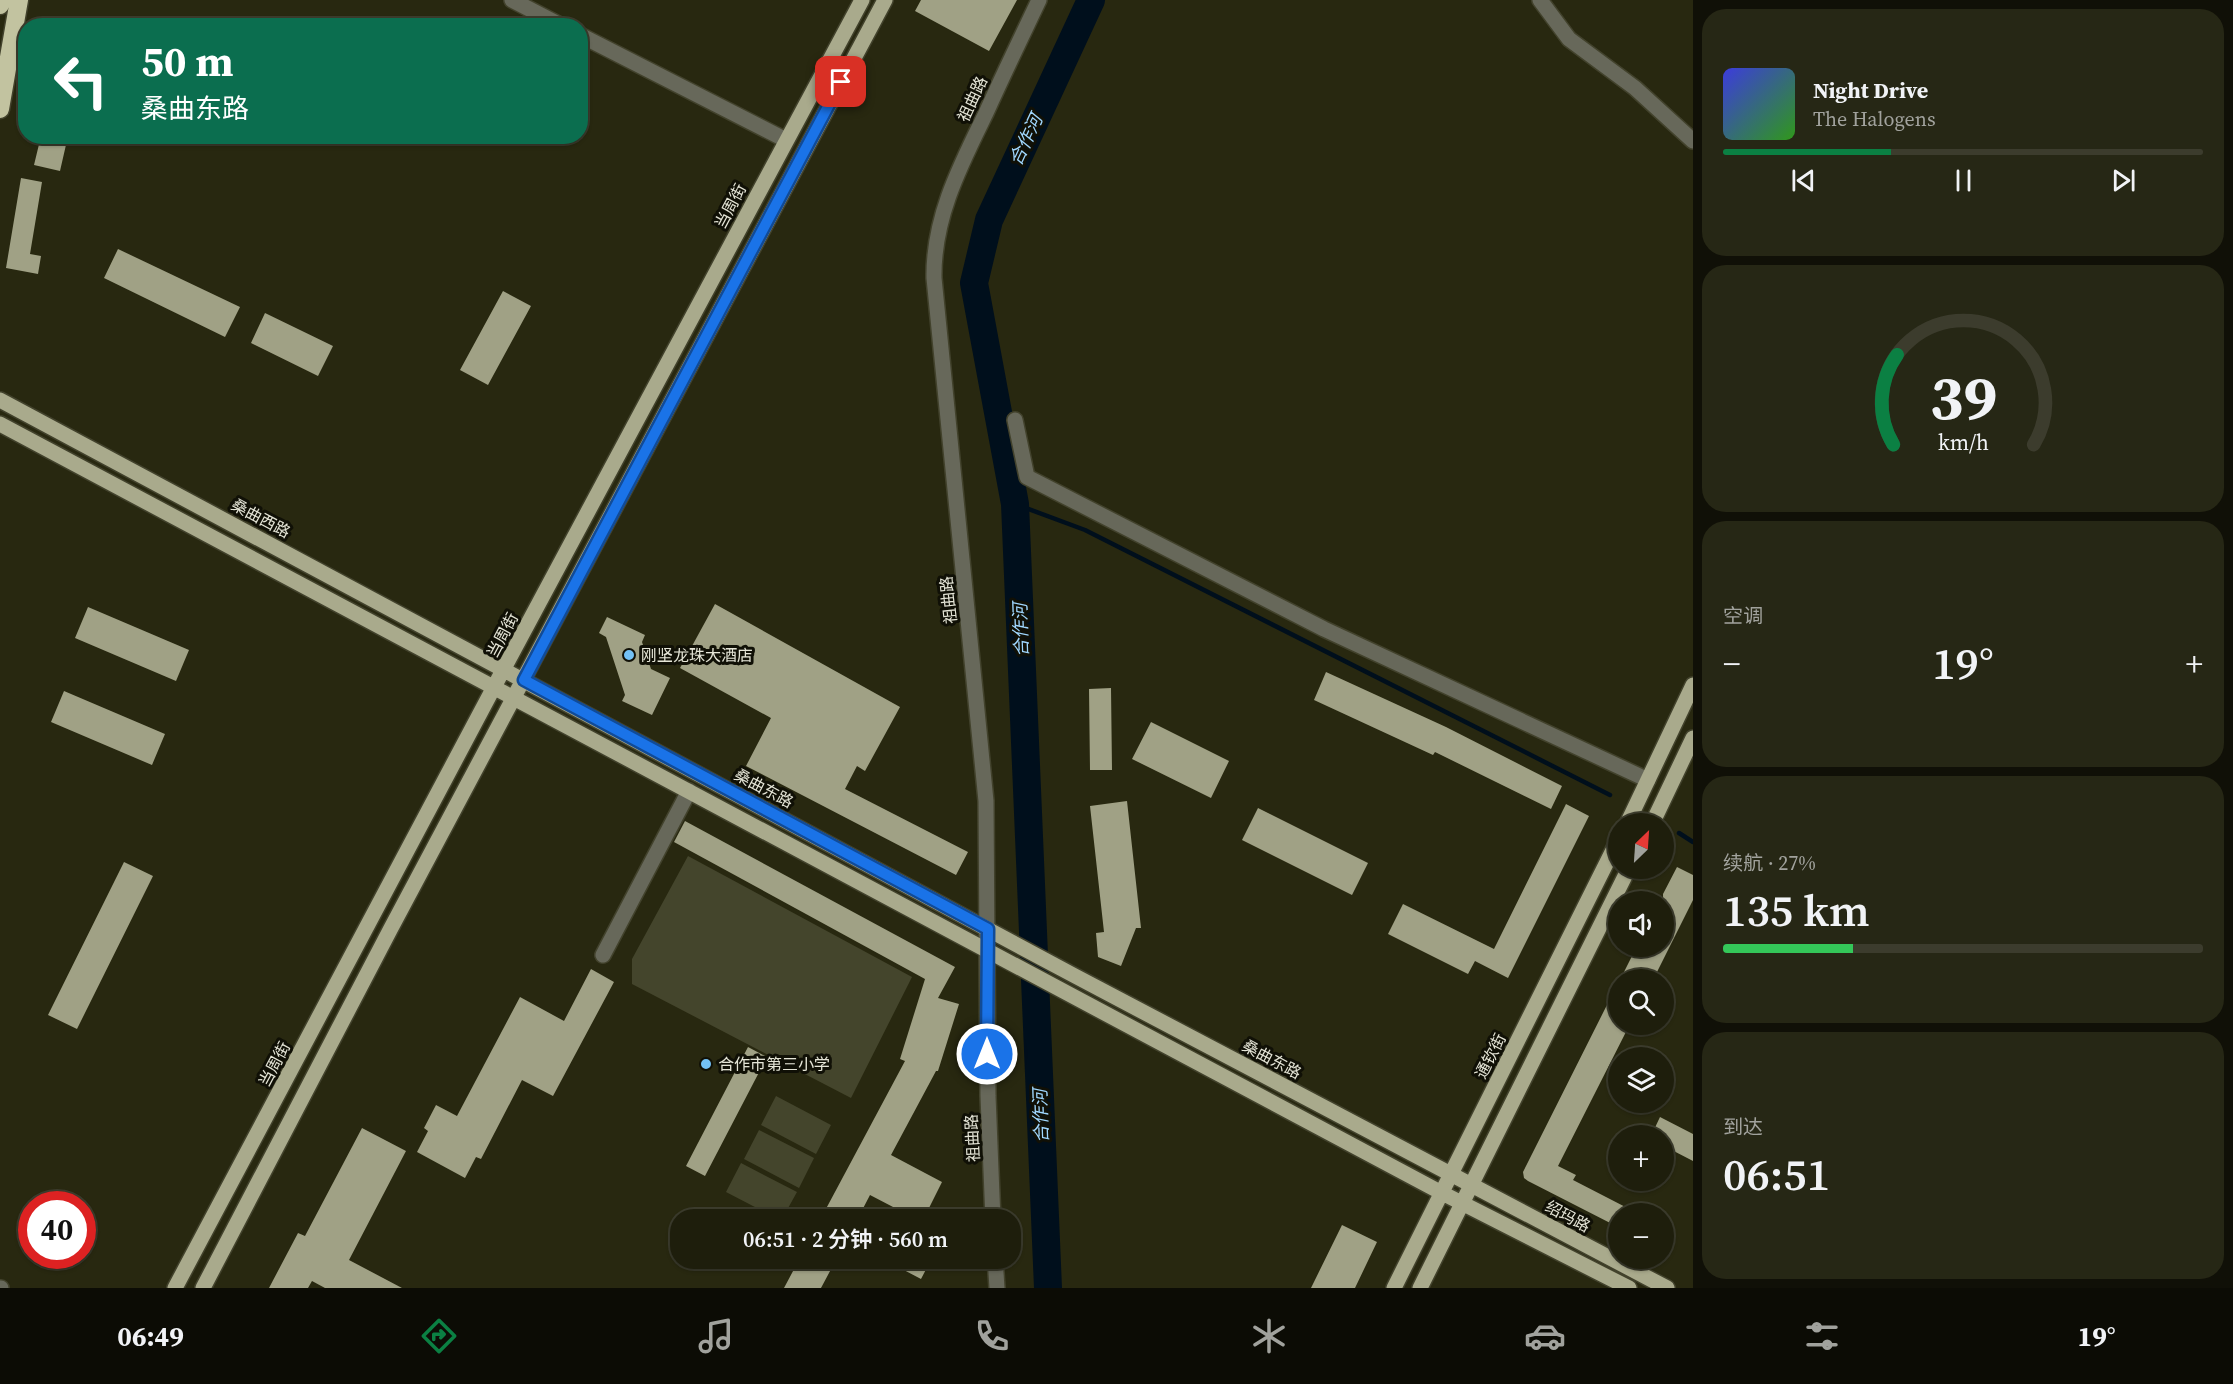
<!DOCTYPE html>
<html lang="zh">
<head>
<meta charset="utf-8">
<style>
	body { margin:0; font-family:"Source Serif 4","Noto Sans SC",serif; background:#262715; color:#f1f3f6; height:100vh; display:flex; flex-direction:column; font-size:22px; white-space:nowrap }
	* { box-sizing:border-box; margin:0 }
	p { font-size:20px; color:#a1a29d }
	.icon { flex:none; width:33px; height:33px; fill:none; stroke:currentColor; stroke-width:2; stroke-linecap:round; stroke-linejoin:round }
	.map { position:relative; flex:1; overflow:hidden }
	.details { display:flex; flex-direction:column; gap:9px; padding:9px; background:#101007; width:540px }
	.details>* { flex:none }
	.banner { position:absolute; left:18px; top:18px; width:570px; height:126px; border-radius:24px; box-shadow:0 2px 4px #0004,0 0 0 2px #3c3c2d; background:#0b6e4f; color:#fff; overflow:hidden }
	.needle { width:39px; rotate:25deg }
	.tools { position:absolute; left:1608px; top:813px; display:grid; gap:12px }
	.tools a { display:grid; place-items:center; width:66px; height:66px; border-radius:50%; background:#1e1e0c; box-shadow:0 2px 4px #0004,0 0 0 2px #3c3c2d; font-size:30px }
	.speed { position:absolute; left:18px; top:1191px; display:flex; gap:12px; font-size:30px; font-weight:700; text-align:center }
	.speed>* { display:grid; place-content:center; width:78px; height:78px; border-radius:50%; background:#1e1e0c; box-shadow:0 2px 4px #0004,0 0 0 2px #3c3c2d; line-height:1 }
	.speed .limit { border:9px solid #d22; background:#fff; color:#111 }
	.pin { position:absolute; display:grid; place-items:center; width:51px; height:51px; color:#fff; margin:-26px; border-radius:12px; box-shadow:0 3px 9px #0006 }
	.me { position:absolute; width:66px; margin:-33px; rotate:0deg; stroke-linejoin:round; filter:drop-shadow(0 0 4px #0008) }
	.turn { display:flex; align-items:center; gap:21px; height:126px; padding:0 24px; font-size:27px }
	.turn .icon { width:78px; height:78px; stroke-width:2.5 }
	.turn b { display:block; font-size:42px; line-height:51px }
	.big { font-size:45px; font-weight:600; line-height:1.1 }
	.details .widget { flex:1; display:flex; flex-direction:column; justify-content:center; gap:9px; min-width:0; padding:0 21px; border-radius:24px; background:#262715 }
	.details .dial { align-items:center; gap:0 }
	.dial svg { height:156px; overflow:visible; fill:none; stroke:#3c3c2d; stroke-width:7; stroke-linecap:round; text-anchor:middle }
	.dial text { fill:#f1f3f6; stroke:none }
	.song { display:flex; align-items:center; gap:18px }
	.cover { width:72px; height:72px; border-radius:9px; background:linear-gradient(135deg,hsl(240 70% 55%),hsl(110 70% 35%)) }
	.played { height:6px; border-radius:3px; background:linear-gradient(90deg,#0b8043 35%,#3c3c2d 35%) }
	.keys { display:flex; justify-content:space-around; direction:ltr }
	.heat { display:flex; justify-content:space-between; align-items:center; font-size:33px; direction:ltr }
	.charge { height:9px; border-radius:4px; background:linear-gradient(90deg,#34c759 27%,#3c3c2d 0) }
	.trip { position:absolute; left:670px; top:1209px; width:351px; height:60px; border-radius:24px; background:#1e1e0c; box-shadow:0 2px 4px #0004,0 0 0 2px #3c3c2d; font-weight:600; line-height:60px; text-align:center }
	.tab-bar { display:flex; height:96px; justify-content:space-around; align-items:center; background:#0c0c05; color:#a1a29d }
	.tab-bar .icon { width:42px; height:42px }
	.tab-bar .selected { color:#0b8043 }
	.tab-bar b { font-size:27px; color:#f1f3f6 }
	main { display:flex; flex:1; min-height:0 }
	.map>svg:first-child { display:block }
	.green { fill:#44452c }
	.lines { fill:none; stroke-linecap:round; stroke-linejoin:round }
	.stream { stroke:#000f1c; stroke-width:4.5 }
	.river { stroke:#000f1c; stroke-width:28 }
	.building { fill:#a0a185 }
	.minor-casing { stroke:#42422c; stroke-width:18 }
	.major-casing { stroke:#42422c; stroke-width:18 }
	.highway-casing { stroke:#42422c; stroke-width:21 }
	.minor { stroke:#67685a; stroke-width:15 }
	.major { stroke:#a9aa8c; stroke-width:15 }
	.highway { stroke:#c2c3a0; stroke-width:18 }
	.route-casing { stroke:#114b97; stroke-width:15 }
	.route { stroke:#1a73e8; stroke-width:10 }
	.poi-dot { fill:#73c1f5; stroke:#101006; stroke-width:2 }
	.labels { text-anchor:middle; stroke-width:6; stroke-linejoin:round; paint-order:stroke }
	.street-label { font-size:16px; fill:#e5e5d7; stroke:#101006 }
	.poi-label { font-size:16px; fill:#e5e5d7; stroke:#101006; text-anchor:start }
	.water-label { font-size:18px; font-style:italic; fill:#a0d7fe; stroke:#101006 }
</style>
</head>
<body>
<main>
<div class="map">
<svg width="1693" height="1288" viewBox="0 0 1693 1288">
	<rect width="100%" height="100%" fill="#282810"/>
	<path class="green" d="M 688,856 L 912,977 L 851,1098 L 632,984 L 632,959 Z
		M 776,1096 L 831,1125 L 816,1154 L 761,1125 Z
		M 759,1130 L 814,1158 L 799,1188 L 744,1159 Z
		M 741,1163 L 797,1192 L 782,1219 L 778,1219 L 726,1192 Z"/>
	<g class="lines">
		<path class="stream" d="M 1015,504 L 1085,530 L 1610,795
			M 1679,833 L 1693,842"/>
		<path class="river" d="M 1048,1288 L 1015,504 L 974,283 L 989,220 L 1091,0"/>
	</g>
	<path class="building" d="M 921,0 L 1017,0 L 989,51 L 915,11 Z
		M 41,136 L 68,136 L 60,171 L 34,165 Z
		M 21,178 L 42,182 L 30,254 L 41,256 L 38,274 L 6,268 Z
		M 118,249 L 240,307 L 225,337 L 104,278 Z
		M 503,291 L 531,306 L 488,385 L 460,370 Z
		M 265,313 L 333,346 L 318,376 L 251,343 Z
		M 715,604 L 900,707 L 865,771 L 857,766 L 845,789 L 968,852 L 956,875 L 746,766 L 771,718 L 680,668 Z
		M 88,607 L 189,650 L 176,681 L 75,638 Z
		M 607,617 L 645,635 L 642,642 L 651,669 L 670,678 L 652,715 L 622,701 L 625,695 L 606,637 L 599,633 Z
		M 1326,672 L 1446,727 L 1562,786 L 1551,809 L 1435,752 L 1433,755 L 1314,700 Z
		M 1111,688 L 1112,770 L 1090,770 L 1089,689 Z
		M 64,691 L 165,734 L 152,765 L 51,722 Z
		M 1151,722 L 1229,761 L 1211,798 L 1132,759 Z
		M 1127,801 L 1141,928 L 1136,928 L 1121,966 L 1098,957 L 1096,933 L 1104,932 L 1090,806 Z
		M 1566,804 L 1589,816 L 1508,978 L 1475,961 L 1468,974 L 1388,934 L 1403,904 L 1494,949 Z
		M 1258,808 L 1368,863 L 1352,895 L 1242,840 Z
		M 685,821 L 955,967 L 938,998 L 959,1004 L 938,1071 L 936,1071 L 891,1155 L 942,1182 L 923,1220 L 918,1220 L 870,1195 L 857,1220 L 820,1220 L 905,1061 L 900,1059 L 925,979 L 674,842 Z
		M 124,862 L 153,876 L 77,1029 L 48,1015 Z
		M 1677,867 L 1693,875 L 1693,900 L 1653,980 L 1620,980 L 1637,946 L 1664,946 L 1663,894 Z
		M 591,969 L 614,982 L 553,1096 L 522,1080 L 481,1159 L 476,1157 L 465,1178 L 417,1152 L 428,1131 L 424,1128 L 436,1105 L 457,1116 L 520,997 L 564,1021 Z
		M 1618,983 L 1618,1024 L 1630,1024 L 1558,1166 L 1576,1175 L 1573,1180 L 1639,1214 L 1618,1214 L 1618,1227 L 1528,1181 L 1524,1178 L 1523,1172 Z
		M 748,1047 L 767,1057 L 705,1176 L 686,1166 Z
		M 1660,1117 L 1693,1134 L 1693,1161 L 1664,1146 L 1664,1136 L 1651,1136 Z
		M 362,1128 L 406,1151 L 349,1260 L 402,1288 L 325,1288 L 312,1281 L 308,1288 L 269,1288 L 298,1233 L 305,1236 Z
		M 1342,1225 L 1377,1242 L 1355,1288 L 1311,1288 Z
		M 800,1258 L 837,1258 L 821,1288 L 784,1288 Z
		M 881,1258 L 932,1258 L 921,1279 Z"/>
	<g class="lines">
		<g class="minor-casing">
			<path id="minor" d="M 512,0 L 562,26
				M 1540,0 L 1569,39 L 1635,88 L 1693,141
				M 580,35 L 786,140
				M 1015,420 L 1027,477 L 1324,629 L 1648,780
				M 603,955 L 689,791
				M 993,1220 L 988,1096 L 986,801 L 934,278 C 933,218 960,166 986,113 C 1003,75 1021,38 1039,0
				M 995,1258 L 997,1288
				M 0,1288 L 1,1288"/>
		</g>
		<g class="major-casing">
			<path id="major" d="M 0,400 L 1075,976 L 1667,1288
				M 0,424 L 1442,1193 L 1629,1288
				M 1627,824 L 1693,685
				M 1652,824 L 1693,738
				M 175,1288 L 494,687 L 862,0
				M 203,1288 L 390,930 L 885,0
				M 1394,1288 L 1618,840
				M 1420,1288 L 1629,868"/>
		</g>
		<g class="highway-casing">
			<path id="highway" d="M 0,5 L 1,0
				M 0,109 L 19,0"/>
		</g>
		<use href="#minor" class="minor"/>
		<use href="#major" class="major"/>
		<use href="#highway" class="highway"/>
	</g>
	<g class="lines">
		<g class="route-casing">
			<path id="route" d="M 841,82 L 524,680 L 988,929 L 987,1054"/>
		</g>
		<use href="#route" class="route"/>
	</g>
	<g class="poi-dot">
		<circle cx="629" cy="655" r="6"/>
		<circle cx="706" cy="1064" r="6"/>
	</g>
	<g class="labels">
		<g class="street-label">
			<text transform="translate(972 99) rotate(-65)" y="6">祖曲路</text>
			<text transform="translate(730 206) rotate(-62)" y="6">当周街</text>
			<text transform="translate(261 518) rotate(28)" y="6">桑曲西路</text>
			<text transform="translate(948 600) rotate(-96)" y="6">祖曲路</text>
			<text transform="translate(502 635) rotate(-62)" y="6">当周街</text>
			<text transform="translate(764 788) rotate(28)" y="6">桑曲东路</text>
			<text transform="translate(1490 1056) rotate(-63)" y="6">通钦街</text>
			<text transform="translate(1272 1059) rotate(28)" y="6">桑曲东路</text>
			<text transform="translate(274 1064) rotate(-62)" y="6">当周街</text>
			<text transform="translate(972 1138) rotate(-93)" y="6">祖曲路</text>
			<text transform="translate(1568 1216) rotate(28)" y="6">绍玛路</text>
		</g>
		<g class="poi-label">
			<text x="641" y="661">刚坚龙珠大酒店</text>
			<text x="718" y="1070">合作市第三小学</text>
		</g>
		<g class="water-label">
			<text transform="translate(1026 140) rotate(-65)" y="6">合作河</text>
			<text transform="translate(1021 630) rotate(-92)" y="6">合作河</text>
			<text transform="translate(1041 1116) rotate(-92)" y="6">合作河</text>
		</g>
	</g>
</svg>
<div class="tools">
<a><svg class="needle" viewBox="-14 -14 28 28"><path d="M0-13l5 13h-10z" fill="#e53935"/><path d="M0 13l5-13h-10z" fill="#a1a29d"/></svg></a>
<a><svg class="icon" aria-label="sound" viewBox="0 0 24 24"><path d="M4 9h4l5-4v14l-5-4H4zM17 9q2 3 0 6"/></svg></a>
<a><svg class="icon" aria-label="search" viewBox="0 0 24 24"><circle cx="10" cy="10" r="6"/><path d="M15 15l6 6"/></svg></a>
<a><svg class="icon" aria-label="layers" viewBox="0 0 24 24"><path d="M12 4l9 5-9 5-9-5zM3 14l9 5 9-5"/></svg></a>
<a>+</a>
<a>−</a>
</div>
<div class="speed"><div class="limit">40</div></div>
<div class="pin" style="left:841px;top:82px;background:#d93025"><svg class="icon" aria-label="arrive" viewBox="0 0 24 24"><path d="M6 21V4h12l-3 4 3 4H6"/></svg></div>
<svg class="me" style="left:987px;top:1054px" viewBox="-20 -20 40 40"><circle r="17" fill="#1a73e8" stroke="#fff" stroke-width="3"/><path d="M0-11L8 9 0 5-8 9z" fill="#fff"/></svg>
<div class="trip">06:51 · 2 分钟 · 560 m</div>
<div class="banner">
<div class="turn"><svg class="icon" aria-label="left" viewBox="0 0 24 24"><path d="M17 20v-9H6M10 6l-5 5 5 5"/></svg><div><b>50 m</b>桑曲东路</div></div>
</div>
</div>
<section class="details">
<div class="widget">
<div class="song"><i class="cover"></i><div><b>Night Drive</b><p>The Halogens</p></div></div>
<div class="played"></div>
<div class="keys"><svg class="icon" aria-label="previous" viewBox="0 0 24 24"><path d="M18 5L8 12l10 7zM5 5v14"/></svg><svg class="icon" aria-label="pause" viewBox="0 0 24 24"><path d="M8 5v14M16 5v14"/></svg><svg class="icon" aria-label="next" viewBox="0 0 24 24"><path d="M6 5l10 7-10 7zM19 5v14"/></svg></div>
</div>
<div class="widget dial"><svg viewBox="0 0 100 80">
<path d="M14 69A42 42 0 1 1 86 69"/>
<path d="M14 69A42 42 0 0 1 16 23" stroke="#0b8043"/>
<text x="50" y="56" font-size="32" font-weight="700">39</text>
<text x="50" y="72" font-size="11">km/h</text>
</svg></div>
<div class="widget"><p>空调</p>
<div class="heat"><a>−</a><b class="big">19°</b><a>+</a></div>
</div>
<div class="widget"><p>续航 · 27%</p><b class="big">135 km</b><div class="charge"></div></div>
<div class="widget"><p>到达</p><b class="big">06:51</b></div>
</section>
</main>
<nav class="tab-bar">
<b>06:49</b>
<svg class="icon selected" aria-label="directions" viewBox="0 0 24 24"><path d="M12 3l9 9-9 9-9-9zM9 14v-3h6M13 9l2 2-2 2"/></svg>
<svg class="icon" aria-label="music" viewBox="0 0 24 24"><path d="M9 18V5l10-2v13"/><circle cx="6" cy="18" r="3"/><circle cx="16" cy="16" r="3"/></svg>
<svg class="icon" aria-label="phone" viewBox="0 0 24 24"><path d="M5 4h4l2 5-3 2q2 4 5 5l2-3 5 2v4C11 20 4 13 5 4z"/></svg>
<svg class="icon" aria-label="climate" viewBox="0 0 24 24"><path d="M12 3v18M4 7l16 10M4 17L20 7"/></svg>
<svg class="icon" aria-label="car" viewBox="0 0 24 24"><path d="M5 17H2v-5l4-1 3-4h7l3 4 3 1v5h-3M9 17h6M6 11h13"/><circle cx="7" cy="17" r="2"/><circle cx="17" cy="17" r="2"/></svg>
<svg class="icon" aria-label="filters" viewBox="0 0 24 24"><path d="M4 7h16M4 17h16"/><circle cx="9" cy="7" r="2"/><circle cx="15" cy="17" r="2"/></svg>
<b>19°</b>
</nav>
</body>
</html>
